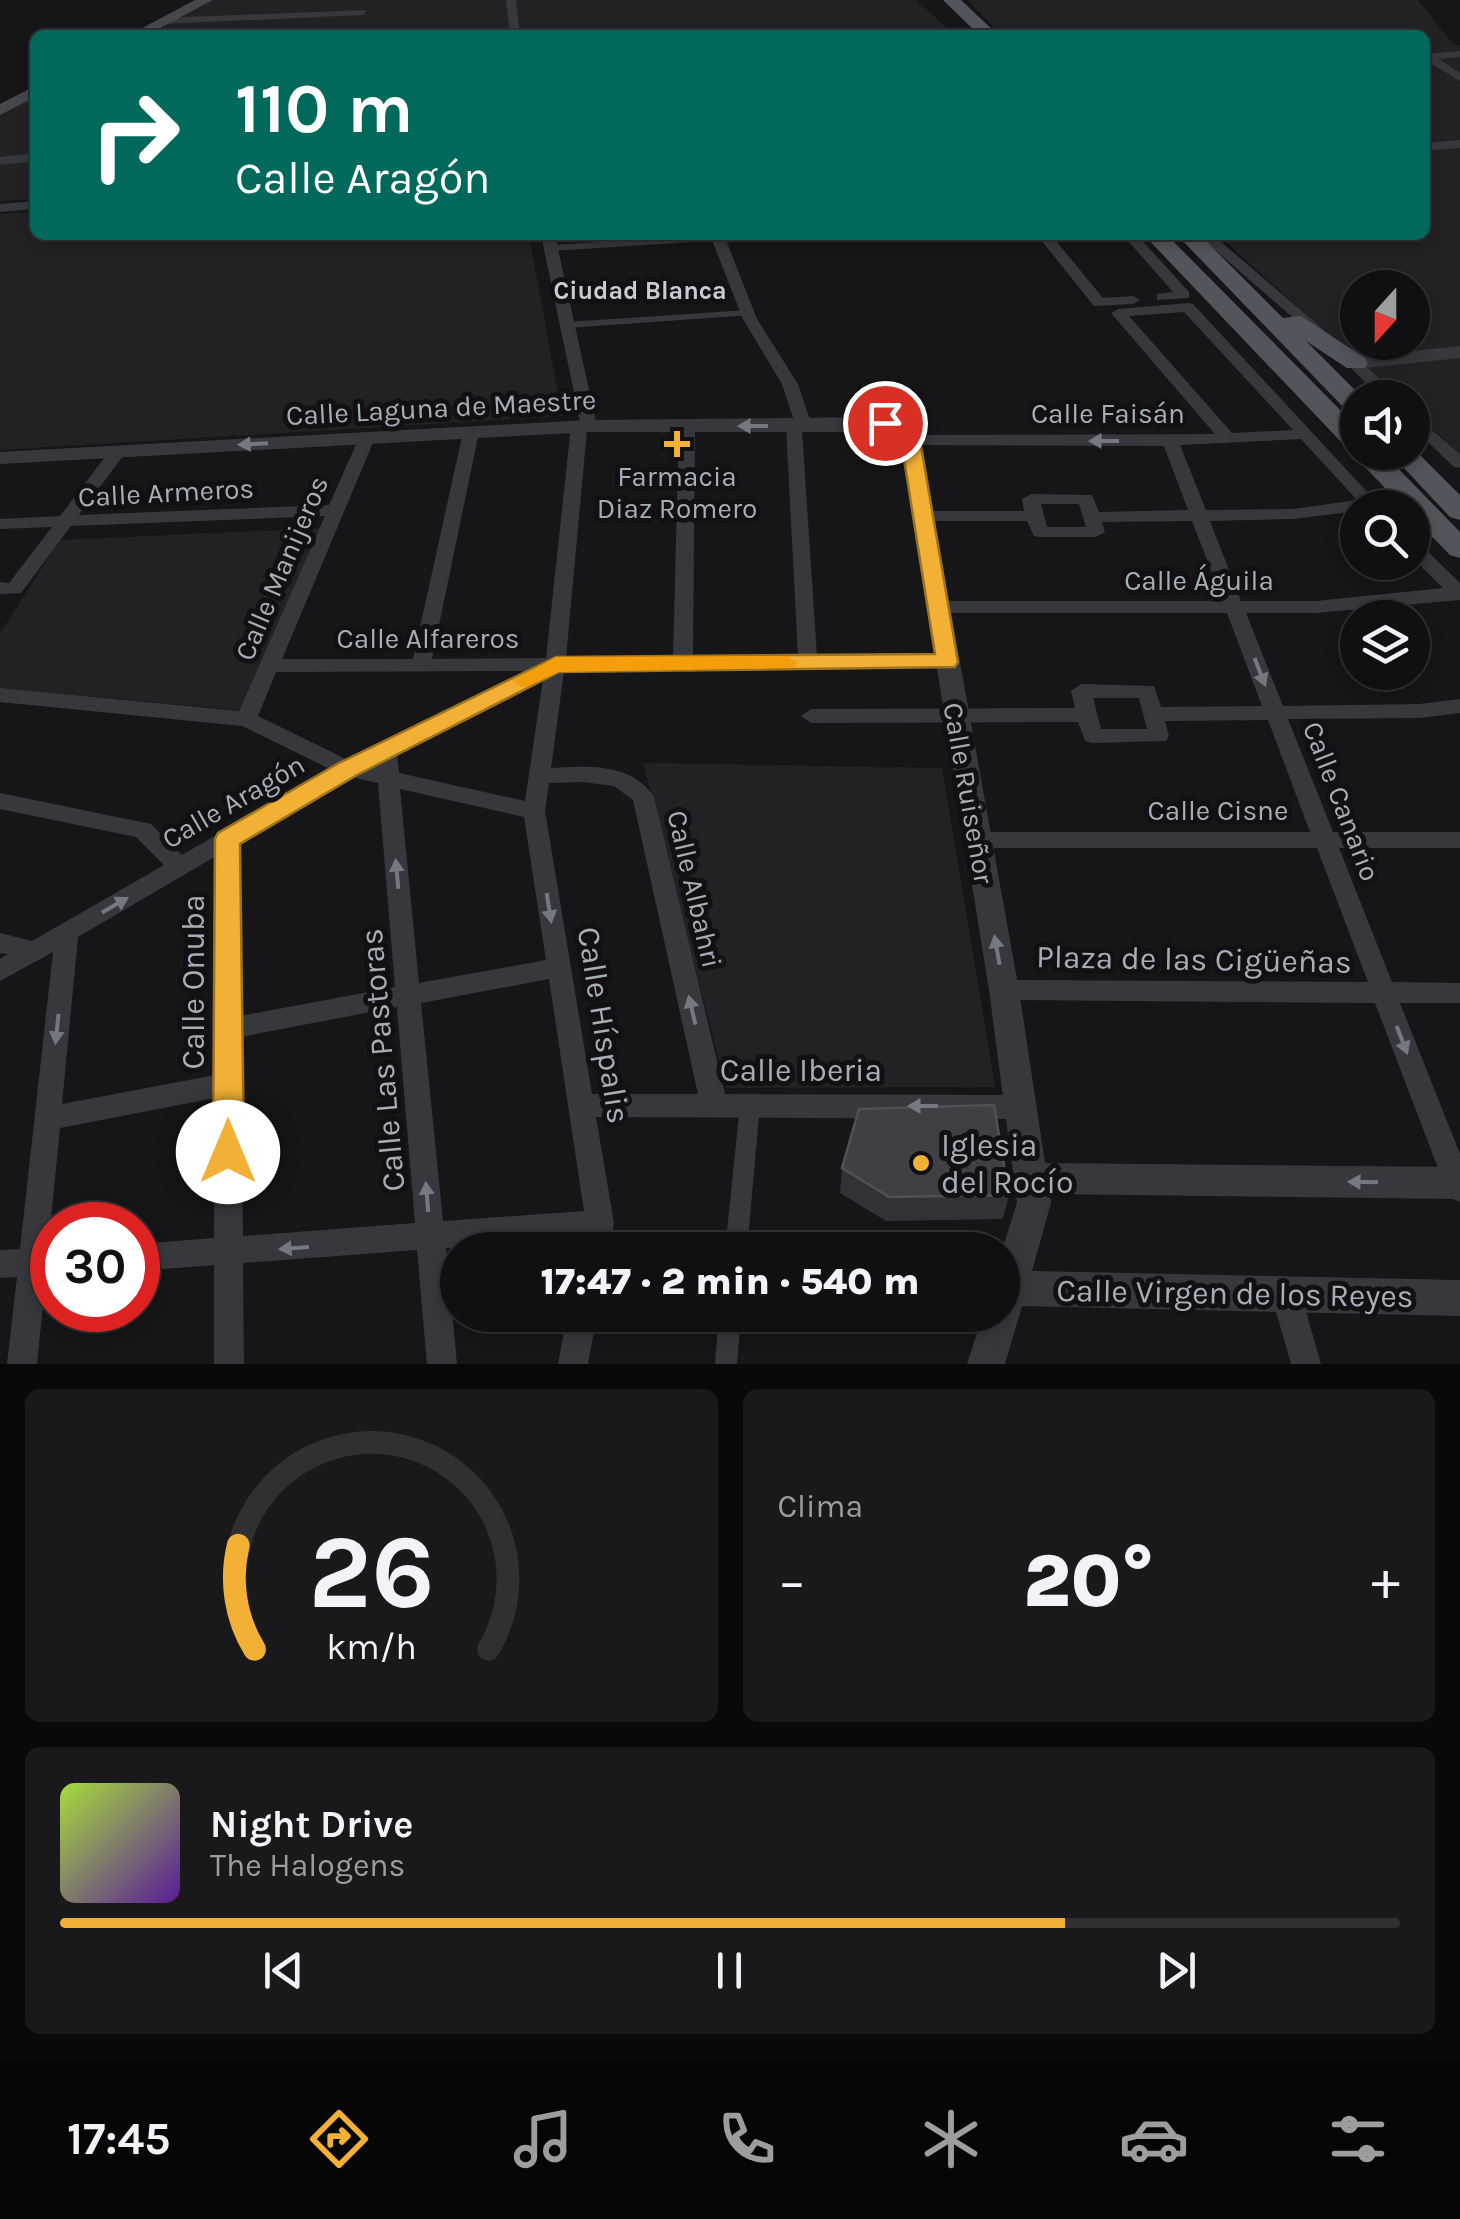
<!DOCTYPE html>
<html lang="es">
<head>
<meta charset="utf-8">
<style>
	body { margin:0; font-family:Karla,sans-serif; background:#19191b; color:#f1f3f6; height:100vh; display:flex; flex-direction:column; font-size:38px; white-space:nowrap }
	* { box-sizing:border-box; margin:0 }
	p { font-size:32px; color:#9c9d9f }
	.icon { flex:none; width:55px; height:55px; fill:none; stroke:currentColor; stroke-width:2; stroke-linecap:round; stroke-linejoin:round }
	.map { position:relative; height:1364px; overflow:hidden }
	.drawer { display:flex; flex-direction:column; gap:25px; padding:25px; background:#09090a; flex:1 }
	.drawer>* { flex:none }
	.guide { position:absolute; left:30px; top:30px; width:1400px; height:210px; border-radius:15px; box-shadow:0 5px 15px #0003,0 0 0 2px #303032; background:#00695c; color:#fff; overflow:hidden }
	.needle { width:65px; rotate:201deg }
	.controls { position:absolute; left:1340px; top:270px; display:grid; gap:20px }
	.controls a { display:grid; place-items:center; width:90px; height:90px; border-radius:50%; background:#101012; box-shadow:0 5px 15px #0003,0 0 0 2px #303032; font-size:50px }
	.speed { position:absolute; left:30px; top:1202px; display:flex; gap:20px; font-size:50px; font-weight:700; text-align:center }
	.speed>* { display:grid; place-content:center; width:130px; height:130px; border-radius:50%; background:#101012; box-shadow:0 5px 15px #0003,0 0 0 2px #303032; line-height:1 }
	.speed .limit { border:15px solid #d22; background:#fff; color:#111 }
	.pin { position:absolute; display:grid; place-items:center; width:85px; height:85px; color:#fff; margin:-42px; border:5px solid #fff; border-radius:50%; box-shadow:0 2px 10px #0007 }
	.me { position:absolute; width:110px; margin:-55px; rotate:0deg; stroke-linejoin:round; filter:drop-shadow(0 0 8px #0008) }
	.turn { display:flex; align-items:center; gap:35px; height:210px; padding:0 40px; font-size:45px }
	.turn .icon { width:130px; height:130px; stroke-width:2.5 }
	.turn b { display:block; font-size:70px; line-height:85px }
	.big { font-size:75px; font-weight:800; line-height:1.1 }
	.drawer .widget { flex:1; display:flex; flex-direction:column; justify-content:center; gap:15px; min-width:0; padding:0 35px; border-radius:15px; background:#19191b }
	.drawer .dial { align-items:center; gap:0 }
	.dial svg { height:260px; overflow:visible; fill:none; stroke:#303032; stroke-width:7; stroke-linecap:round; text-anchor:middle }
	.dial text { fill:#f1f3f6; stroke:none }
	.song { display:flex; align-items:center; gap:30px }
	.cover { width:120px; height:120px; border-radius:15px; background:linear-gradient(135deg,hsl(80 70% 55%),hsl(270 70% 35%)) }
	.played { height:10px; border-radius:5px; background:linear-gradient(90deg,#f2b134 75%,#303032 75%) }
	.keys { display:flex; justify-content:space-around; direction:ltr }
	.heat { display:flex; justify-content:space-between; align-items:center; font-size:55px; direction:ltr }
	.drawer .tiles { flex:1; display:grid; gap:25px; grid-template-columns:1fr 1fr }
	.widget:last-child { grid-column:span 2 }
	.trip { position:absolute; left:440px; top:1232px; width:580px; height:100px; border-radius:50px; background:#101012; box-shadow:0 5px 15px #0003,0 0 0 2px #303032; font-weight:800; line-height:100px; text-align:center }
	.dock { display:flex; height:160px; justify-content:space-around; align-items:center; background:#060607; color:#9c9d9f }
	.dock .icon { width:70px; height:70px }
	.dock .active { color:#f2b134 }
	.dock b { font-size:45px; color:#f1f3f6 }
	.map>svg:first-child { display:block }
	.built { fill:#222225; fill-rule:evenodd }
	.lines { fill:none; stroke-linecap:round; stroke-linejoin:round }
	.pedestrian { fill:#37383d; fill-rule:evenodd }
	.minor { fill:#37383d; fill-rule:evenodd }
	.tertiary { fill:#37383d; fill-rule:evenodd }
	.secondary { fill:#45474d; fill-rule:evenodd }
	.primary { fill:#53555c; fill-rule:evenodd }
	.wall { fill:#323236 }
	.building { fill:#3f3f44; stroke:#4f5156; stroke-width:2.5 }
	.oneway { fill:#757881 }
	.route { fill:#f2b134; stroke:#9d7322; stroke-width:2.5 }
	.slow { fill:#f59e0b }
	.poi-dot { fill:#f2b134; stroke:#111113; stroke-width:4 }
	.labels { text-anchor:middle; stroke-width:10; stroke-linejoin:round; paint-order:stroke }
	.far-neighbourhood-label { font-size:25px; font-weight:bold; fill:#c9ccd4; stroke:#111113 }
	.street-label { font-size:28px; fill:#a8adb8; stroke:#111113 }
	.poi-label { font-size:28px; fill:#a8adb8; stroke:#111113 }
	.near-street-label { font-size:32px; fill:#a8adb8; stroke:#111113 }
	.near-poi-label { font-size:32px; fill:#a8adb8; stroke:#111113; text-anchor:start }
</style>
</head>
<body>
<div class="map">
<svg width="1460" height="1364" viewBox="0 0 1460 1364">
	<rect width="100%" height="100%" fill="#161618"/>
	<path class="built" d="M 214,0 L 916,0 L 955,35 L 147,35 Z
		M 968,0 L 1418,0 L 1454,45 L 1460,45 L 1460,454 L 1413,411 L 1412,398 L 1398,397 L 1218,235 L 1425,235 L 1425,35 L 1001,35 ZM 1358,288 L 1412,288 L 1412,342 L 1358,342 Z
		M 35,95 L 35,199 L 0,201 L 0,114 Z
		M 35,212 L 35,235 L 529,235 L 562,416 L 0,450 L 0,214 Z
		M 320,528 L 239,710 L 0,688 L 0,633 L 60,540 Z
		M 643,763 L 942,768 L 995,1087 L 726,1088 Z"/>
	<g class="lines">
		<path class="pedestrian" d="M 717,235 L 722,236 L 722,240 L 551,251 L 546,248 L 551,245 Z
			M 748,310 L 752,311 L 752,315 L 567,328 L 561,325 L 567,322 Z
			M 750,1096 L 757,1099 L 760,1105 L 747,1250 L 725,1250 L 740,1105 L 743,1099 Z
			M 719,1315 L 741,1315 L 737,1364 L 715,1364 Z"/>
		<path class="minor" d="M 506,0 L 516,0 L 520,35 L 510,35 Z
			M 367,10 L 363,15 L 162,24 L 157,21 L 162,18 Z
			M 1460,51 L 1460,57 L 1439,59 L 1460,73 L 1460,81 L 1425,60 L 1425,54 Z
			M 1460,140 L 1460,148 L 1425,151 L 1425,143 Z
			M 35,153 L 35,161 L 0,165 L 0,157 Z
			M 35,201 L 35,209 L 0,212 L 0,204 Z
			M 541,235 L 555,235 L 597,426 L 587,430 L 566,658 L 673,657 L 679,426 L 687,421 L 695,426 L 693,657 L 798,656 L 786,426 L 794,421 L 782,384 L 743,319 L 710,235 L 724,235 L 757,319 L 798,384 L 812,426 L 802,430 L 817,656 L 947,656 L 957,662 L 947,668 L 564,671 L 551,768 C 587,766 631,762 654,797 L 725,1094 L 1020,1095 L 1029,1099 L 1033,1107 L 1029,1115 L 1020,1119 L 596,1117 L 614,1223 L 609,1250 L 581,1250 L 583,1237 L 446,1248 L 457,1364 L 427,1364 L 417,1250 L 243,1263 L 244,1364 L 214,1364 L 214,1265 L 138,1271 L 138,1244 L 214,1238 L 215,1098 L 60,1128 L 48,1248 L 52,1248 L 52,1274 L 46,1275 L 37,1364 L 7,1364 L 17,1277 L 0,1278 L 0,1250 L 20,1249 L 53,952 L 0,981 L 0,959 L 8,954 L 0,953 L 0,933 L 32,941 L 164,865 L 136,837 L 0,809 L 0,793 L 151,824 L 182,855 L 330,769 L 242,726 L 0,702 L 0,688 L 239,711 L 325,516 L 71,526 L 21,593 L 0,594 L 0,582 L 9,583 L 52,527 L 0,529 L 0,519 L 60,516 L 112,448 L 118,447 L 126,452 L 79,515 L 329,505 L 359,438 L 367,433 L 373,435 L 375,438 L 282,659 L 413,659 L 463,432 L 465,429 L 477,429 L 479,432 L 432,659 L 546,658 L 571,426 L 580,421 ZM 527,671 L 348,760 L 258,716 L 276,672 ZM 543,679 L 525,801 L 399,773 L 397,753 ZM 351,777 L 378,783 L 395,987 L 240,1016 L 238,843 ZM 582,782 L 614,786 L 633,800 L 698,1094 L 592,1094 L 545,811 L 549,783 ZM 400,789 L 524,817 L 546,960 L 419,983 ZM 216,856 L 215,1075 L 62,1104 L 78,937 ZM 549,979 L 584,1211 L 443,1221 L 421,1003 ZM 397,1007 L 415,1223 L 243,1236 L 240,1037 Z
			M 1037,235 L 1051,235 L 1103,298 L 1133,296 L 1140,300 L 1133,304 L 1094,306 Z
			M 1123,235 L 1137,235 L 1189,292 L 1189,298 L 1157,300 L 1157,294 L 1173,292 Z
			M 1198,235 L 1213,235 L 1324,330 L 1324,336 L 1314,336 Z
			M 1188,303 L 1193,304 L 1382,508 L 1358,508 L 1358,511 L 1293,519 L 1210,521 L 1241,601 L 1316,601 L 1443,588 L 1412,557 L 1412,541 L 1418,542 L 1460,583 L 1460,600 L 1316,613 L 1246,613 L 1283,706 L 1419,704 L 1460,699 L 1460,713 L 1419,718 L 1288,719 L 1333,832 L 1460,832 L 1460,848 L 1339,848 L 1392,982 L 1460,983 L 1460,1003 L 1400,1003 L 1460,1154 L 1460,1202 L 1450,1198 L 1446,1189 L 1375,1003 L 1004,1000 L 995,997 L 992,990 L 995,983 L 1004,980 L 1368,982 L 1317,848 L 976,848 L 968,846 L 965,840 L 968,834 L 976,832 L 1310,832 L 1268,720 L 1165,721 L 1169,736 L 1166,741 L 1092,743 L 1085,741 L 1078,722 L 811,723 L 801,716 L 811,709 L 1075,708 L 1071,691 L 1081,684 L 1154,686 L 1161,707 L 1262,706 L 1227,613 L 939,613 L 930,607 L 939,601 L 1223,601 L 1192,521 L 1102,522 L 1105,532 L 1096,537 L 1040,537 L 1034,536 L 1027,521 L 923,521 L 914,516 L 923,511 L 1024,511 L 1022,499 L 1031,494 L 1092,495 L 1099,512 L 1188,510 L 1164,446 L 910,445 L 902,440 L 910,435 L 1215,434 L 1111,313 L 1118,309 ZM 1184,312 L 1293,430 L 1232,433 L 1129,316 ZM 1301,439 L 1357,500 L 1293,509 L 1206,510 L 1180,445 ZM 1041,504 L 1079,504 L 1086,527 L 1047,527 ZM 1093,698 L 1139,698 L 1147,729 L 1101,729 Z
			M 1342,346 L 1347,348 L 1399,398 L 1381,398 L 1337,354 L 1337,348 Z
			M 1412,413 L 1460,454 L 1460,468 L 1454,467 L 1412,427 Z
			M 1286,1280 L 1296,1284 L 1301,1294 L 1321,1364 L 1291,1364 L 1271,1294 L 1276,1284 Z
			M 567,1315 L 597,1315 L 588,1364 L 558,1364 Z"/>
		<path class="tertiary" d="M 1460,346 L 1460,358 L 1356,369 L 1346,363 L 1356,357 Z
			M 885,417 L 910,424 L 920,440 L 1019,990 L 1045,1163 L 1460,1167 L 1460,1199 L 1050,1194 L 1051,1203 L 1032,1271 L 1460,1280 L 1460,1316 L 1022,1306 L 1005,1364 L 967,1364 L 983,1315 L 1002,1315 L 1002,1250 L 1017,1203 L 989,990 L 900,440 L 895,432 L 589,432 L 0,464 L 0,452 L 589,420 Z"/>
		<path class="secondary" d="M 195,0 L 213,0 L 147,35 L 129,35 Z
			M 35,86 L 35,97 L 0,115 L 0,104 Z"/>
		<path class="primary" d="M 943,0 L 961,0 L 998,35 L 979,35 Z
			M 1144,235 L 1167,235 L 1358,428 L 1358,452 L 1382,452 L 1460,532 L 1460,558 L 1450,555 L 1412,516 L 1412,508 L 1404,508 Z
			M 1177,235 L 1200,235 L 1283,318 L 1301,316 L 1365,358 L 1368,363 L 1365,368 L 1347,368 L 1306,341 L 1363,398 L 1358,398 L 1358,415 L 1349,413 Z
			M 1412,447 L 1460,495 L 1460,520 L 1450,517 L 1389,452 L 1412,452 Z"/>
	</g>
	<path class="wall" d="M 842,1168 L 1009,1195 L 1003,1219 L 886,1221 L 840,1193 Z"/>
	<path class="building" d="M 994,1105 L 1009,1195 L 889,1197 L 842,1168 L 859,1109 Z"/>
	<defs><path id="oneway-solid" d="M-6-.8H1V-3.2L6.5 0L1 3.2V.8H-6Z" transform="scale(2.5)"/></defs>
	<g class="oneway">
		<use href="#oneway-solid" transform="translate(753 426) rotate(-180)"/>
		<use href="#oneway-solid" transform="translate(1104 441) rotate(-180)"/>
		<use href="#oneway-solid" transform="translate(253 444) rotate(177)"/>
		<use href="#oneway-solid" transform="translate(1260 672) rotate(69)"/>
		<use href="#oneway-solid" transform="translate(397 874) rotate(-95)"/>
		<use href="#oneway-solid" transform="translate(115 905) rotate(-30)"/>
		<use href="#oneway-solid" transform="translate(549 908) rotate(81)"/>
		<use href="#oneway-solid" transform="translate(997 950) rotate(-100)"/>
		<use href="#oneway-solid" transform="translate(692 1010) rotate(-103)"/>
		<use href="#oneway-solid" transform="translate(57 1029) rotate(96)"/>
		<use href="#oneway-solid" transform="translate(1402 1040) rotate(69)"/>
		<use href="#oneway-solid" transform="translate(923 1106) rotate(-180)"/>
		<use href="#oneway-solid" transform="translate(1363 1182) rotate(-179)"/>
		<use href="#oneway-solid" transform="translate(427 1197) rotate(-95)"/>
		<use href="#oneway-solid" transform="translate(294 1248) rotate(176)"/>
	</g>
	<path class="route" d="M 885,418 L 910,424 L 920,440 L 958,662 L 955,667 L 559,672 L 357,775 L 240,844 L 244,1152 L 239,1161 L 228,1165 L 218,1161 L 213,1152 L 215,839 L 218,833 L 339,763 L 556,657 L 935,654 L 901,440 L 896,431 L 876,423 Z"/>
	<path class="slow" d="M 786,656 L 798,663 L 794,668 L 559,672 L 524,688 L 512,681 L 556,657 Z"/>
	<g class="poi-dot">
		<path d="M672 429h10v10h10v10h-10v10h-10v-10h-10v-10h10z"/>
		<circle cx="921" cy="1163" r="10"/>
	</g>
	<g class="labels">
		<g class="far-neighbourhood-label">
			<text x="640" y="299">Ciudad Blanca</text>
		</g>
		<g class="street-label">
			<text transform="translate(441 407) rotate(-3)" y="10">Calle Laguna de Maestre</text>
			<text x="1108" y="423">Calle Faisán</text>
			<text transform="translate(166 492) rotate(-3)" y="10">Calle Armeros</text>
			<text transform="translate(281 568) rotate(-67)" y="10">Calle Manijeros</text>
			<text x="1199" y="590">Calle Águila</text>
			<text x="428" y="648">Calle Alfareros</text>
			<text transform="translate(969 793) rotate(80)" y="10">Calle Ruiseñor</text>
			<text transform="translate(233 801) rotate(-30)" y="10">Calle Aragón</text>
			<text transform="translate(1342 801) rotate(69)" y="10">Calle Canario</text>
			<text x="1218" y="820">Calle Cisne</text>
			<text transform="translate(695 889) rotate(77)" y="10">Calle Albahri</text>
		</g>
		<g class="poi-label">
			<text x="677" y="486">Farmacia<tspan x="677" dy="32">Diaz Romero</tspan></text>
		</g>
		<g class="near-street-label">
			<text transform="translate(1194 959) rotate(1)" y="11">Plaza de las Cigüeñas</text>
			<text transform="translate(193 982) rotate(-90)" y="11">Calle Onuba</text>
			<text transform="translate(604 1025) rotate(81)" y="11">Calle Híspalis</text>
			<text transform="translate(382 1060) rotate(-95)" y="11">Calle Las Pastoras</text>
			<text x="801" y="1081">Calle Iberia</text>
			<text transform="translate(1235 1293) rotate(1)" y="11">Calle Virgen de los Reyes</text>
		</g>
		<g class="near-poi-label">
			<text x="941" y="1156">Iglesia<tspan x="941" dy="37">del Rocío</tspan></text>
		</g>
	</g>
</svg>
<div class="controls">
<a><svg class="needle" viewBox="-14 -14 28 28"><path d="M0-13l5 13h-10z" fill="#e53935"/><path d="M0 13l5-13h-10z" fill="#9c9d9f"/></svg></a>
<a><svg class="icon" aria-label="sound" viewBox="0 0 24 24"><path d="M4 9h4l5-4v14l-5-4H4zM17 9q2 3 0 6"/></svg></a>
<a><svg class="icon" aria-label="search" viewBox="0 0 24 24"><circle cx="10" cy="10" r="6"/><path d="M15 15l6 6"/></svg></a>
<a><svg class="icon" aria-label="layers" viewBox="0 0 24 24"><path d="M12 4l9 5-9 5-9-5zM3 14l9 5 9-5"/></svg></a>
</div>
<div class="speed"><div class="limit">30</div></div>
<div class="pin" style="left:885px;top:423px;background:#d93025"><svg class="icon" aria-label="arrive" viewBox="0 0 24 24"><path d="M6 21V4h12l-3 4 3 4H6"/></svg></div>
<svg class="me" style="left:228px;top:1152px" viewBox="-20 -20 40 40"><circle r="19" fill="#fff"/><path d="M0-13L10 11 0 6-10 11z" fill="#f2b134"/></svg>
<div class="trip">17:47 · 2 min · 540 m</div>
<div class="guide">
<div class="turn"><svg class="icon" aria-label="right" viewBox="0 0 24 24"><path d="M7 20v-9h11M14 6l5 5-5 5"/></svg><div><b>110 m</b>Calle Aragón</div></div>
</div>
</div>
<section class="drawer">
<div class="tiles">
<div class="widget dial"><svg viewBox="0 0 100 80">
<path d="M14 69A42 42 0 1 1 86 69"/>
<path d="M14 69A42 42 0 0 1 9 37" stroke="#f2b134"/>
<text x="50" y="56" font-size="32" font-weight="700">26</text>
<text x="50" y="72" font-size="11">km/h</text>
</svg></div>
<div class="widget"><p>Clima</p>
<div class="heat"><a>−</a><b class="big">20°</b><a>+</a></div>
</div>
<div class="widget">
<div class="song"><i class="cover"></i><div><b>Night Drive</b><p>The Halogens</p></div></div>
<div class="played"></div>
<div class="keys"><svg class="icon" aria-label="previous" viewBox="0 0 24 24"><path d="M18 5L8 12l10 7zM5 5v14"/></svg><svg class="icon" aria-label="pause" viewBox="0 0 24 24"><path d="M8 5v14M16 5v14"/></svg><svg class="icon" aria-label="next" viewBox="0 0 24 24"><path d="M6 5l10 7-10 7zM19 5v14"/></svg></div>
</div>
</div>
</section>
<nav class="dock">
<b>17:45</b>
<svg class="icon active" aria-label="directions" viewBox="0 0 24 24"><path d="M12 3l9 9-9 9-9-9zM9 14v-3h6M13 9l2 2-2 2"/></svg>
<svg class="icon" aria-label="music" viewBox="0 0 24 24"><path d="M9 18V5l10-2v13"/><circle cx="6" cy="18" r="3"/><circle cx="16" cy="16" r="3"/></svg>
<svg class="icon" aria-label="phone" viewBox="0 0 24 24"><path d="M5 4h4l2 5-3 2q2 4 5 5l2-3 5 2v4C11 20 4 13 5 4z"/></svg>
<svg class="icon" aria-label="climate" viewBox="0 0 24 24"><path d="M12 3v18M4 7l16 10M4 17L20 7"/></svg>
<svg class="icon" aria-label="car" viewBox="0 0 24 24"><path d="M5 17H2v-5l4-1 3-4h7l3 4 3 1v5h-3M9 17h6M6 11h13"/><circle cx="7" cy="17" r="2"/><circle cx="17" cy="17" r="2"/></svg>
<svg class="icon" aria-label="filters" viewBox="0 0 24 24"><path d="M4 7h16M4 17h16"/><circle cx="9" cy="7" r="2"/><circle cx="15" cy="17" r="2"/></svg>
</nav>
</body>
</html>
